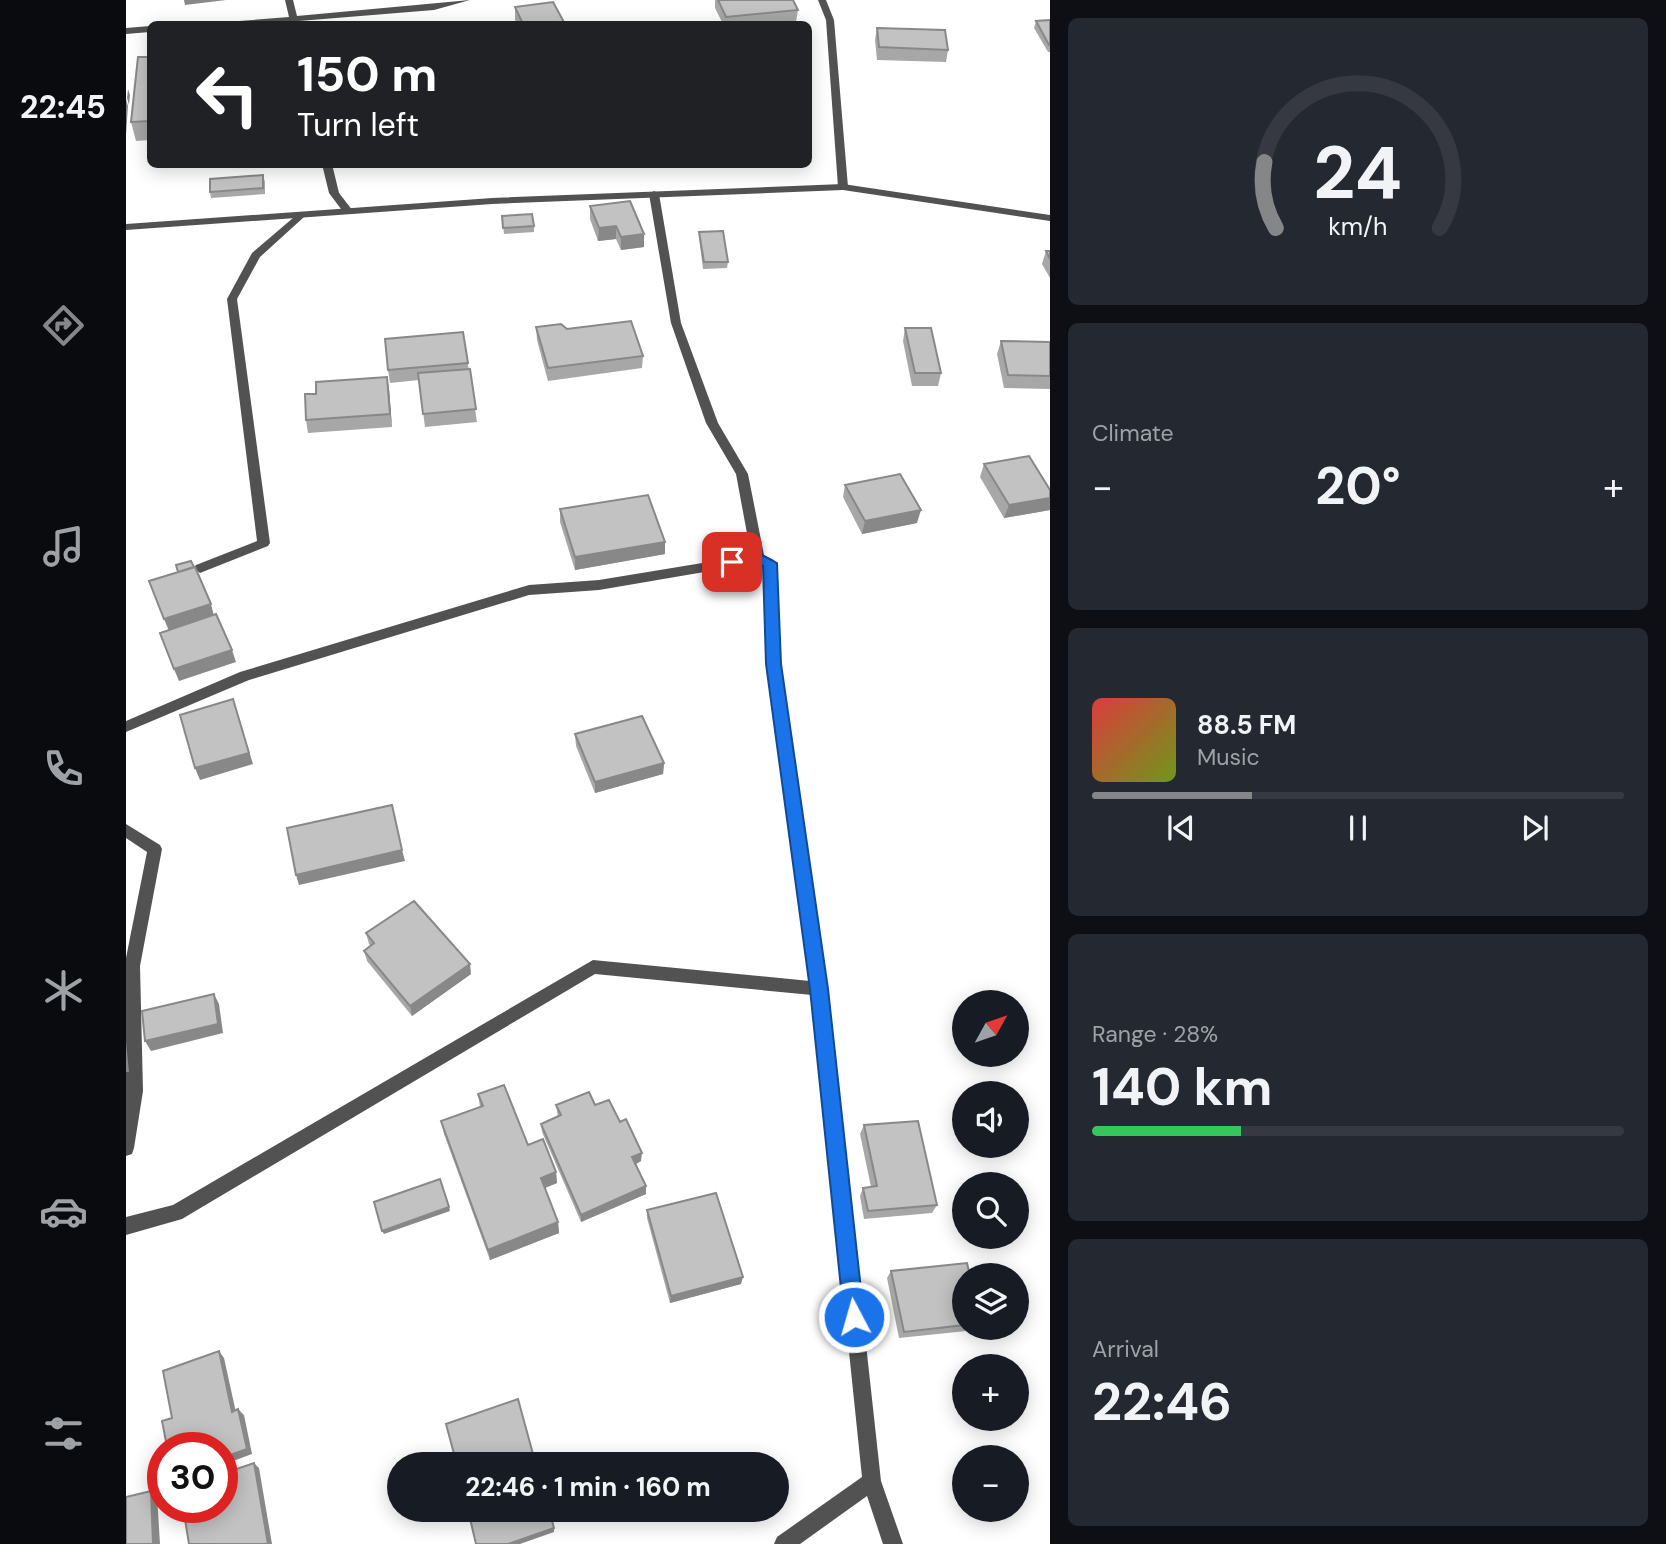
<!DOCTYPE html>
<html lang="en">
<head>
<meta charset="utf-8">
<style>
	body { margin:0; font-family:"DM Sans",sans-serif; background:#242831; color:#f1f3f6; height:100vh; display:flex; flex-direction:column; font-size:26px; white-space:nowrap }
	* { box-sizing:border-box; margin:0 }
	p { font-size:23px; color:#9ea1a6 }
	.icon { flex:none; width:38px; height:38px; fill:none; stroke:currentColor; stroke-width:2; stroke-linecap:round; stroke-linejoin:round }
	.map { position:relative; flex:1; overflow:hidden }
	.details { display:flex; flex-direction:column; gap:18px; padding:18px; background:#0d0f14; width:616px }
	.details>* { flex:none }
	.top-card { position:absolute; left:21px; top:21px; width:665px; height:147px; border-radius:10px; box-shadow:0 4px 18px #0003; background:#202124; color:#fff; overflow:hidden }
	.needle { width:46px; rotate:50deg }
	.tools { position:absolute; left:826px; top:990px; display:grid; gap:14px }
	.tools a { display:grid; place-items:center; width:77px; height:77px; border-radius:50%; background:#171b24; box-shadow:0 4px 18px #0003; font-size:35px }
	.speed { position:absolute; left:21px; top:1432px; display:flex; gap:14px; font-size:35px; font-weight:700; text-align:center }
	.speed>* { display:grid; place-content:center; width:91px; height:91px; border-radius:50%; background:#171b24; box-shadow:0 4px 18px #0003; line-height:1 }
	.speed .limit { border:10px solid #d22; background:#fff; color:#111 }
	.pin { position:absolute; display:grid; place-items:center; width:60px; height:60px; color:#fff; margin:-30px; border-radius:14px; box-shadow:0 4px 10px #0006 }
	.me { position:absolute; width:77px; margin:-38px; rotate:354deg; stroke-linejoin:round; filter:drop-shadow(0 0 5px #0008) }
	.turn { display:flex; align-items:center; gap:24px; height:147px; padding:0 35px; font-size:32px }
	.turn .icon { width:91px; height:91px; stroke-width:2.5 }
	.turn b { display:block; font-size:49px; line-height:60px }
	.big { font-size:52px; font-weight:700; line-height:1.1 }
	.details .widget { flex:1; display:flex; flex-direction:column; justify-content:center; gap:10px; min-width:0; padding:0 24px; border-radius:10px; background:#242831 }
	.details .dial { align-items:center; gap:0 }
	.dial svg { height:182px; overflow:visible; fill:none; stroke:#363941; stroke-width:7; stroke-linecap:round; text-anchor:middle }
	.dial text { fill:#f1f3f6; stroke:none }
	.song { display:flex; align-items:center; gap:21px }
	.cover { width:84px; height:84px; border-radius:10px; background:linear-gradient(135deg,hsl(0 70% 55%),hsl(80 70% 35%)) }
	.played { height:7px; border-radius:4px; background:linear-gradient(90deg,#858687 30%,#363941 30%) }
	.keys { display:flex; justify-content:space-around; direction:ltr }
	.heat { display:flex; justify-content:space-between; align-items:center; font-size:38px; direction:ltr }
	.charge { height:10px; border-radius:5px; background:linear-gradient(90deg,#34c759 28%,#363941 0) }
	.trip { position:absolute; left:261px; top:1452px; width:402px; height:70px; border-radius:35px; background:#171b24; box-shadow:0 4px 18px #0003; font-weight:700; line-height:70px; text-align:center }
	main { display:flex; flex:1; min-height:0 }
	.tabs { display:flex; flex-direction:column; width:126px; justify-content:space-around; align-items:center; background:#090b0e; color:#9ea1a6 }
	.tabs .icon { width:49px; height:49px }
	.tabs .on { color:#858687 }
	.tabs b { font-size:32px; color:#f1f3f6 }
	.map>svg:first-child { display:block }
	.lines { fill:none; stroke-linecap:round; stroke-linejoin:round }
	.minor { fill:#525252; fill-rule:evenodd }
	.tertiary { fill:#525252; fill-rule:evenodd }
	.wall { fill:#a7a7a7 }
	.shaded-wall { fill:#888 }
	.building { fill:#c2c2c2; stroke:#888; stroke-width:2 }
	.route { fill:#1a73e8; stroke:#114b97; stroke-width:2 }
</style>
</head>
<body>
<main>
<nav class="tabs">
<b>22:45</b>
<svg class="icon on" aria-label="directions" viewBox="0 0 24 24"><path d="M12 3l9 9-9 9-9-9zM9 14v-3h6M13 9l2 2-2 2"/></svg>
<svg class="icon" aria-label="music" viewBox="0 0 24 24"><path d="M9 18V5l10-2v13"/><circle cx="6" cy="18" r="3"/><circle cx="16" cy="16" r="3"/></svg>
<svg class="icon" aria-label="phone" viewBox="0 0 24 24"><path d="M5 4h4l2 5-3 2q2 4 5 5l2-3 5 2v4C11 20 4 13 5 4z"/></svg>
<svg class="icon" aria-label="climate" viewBox="0 0 24 24"><path d="M12 3v18M4 7l16 10M4 17L20 7"/></svg>
<svg class="icon" aria-label="car" viewBox="0 0 24 24"><path d="M5 17H2v-5l4-1 3-4h7l3 4 3 1v5h-3M9 17h6M6 11h13"/><circle cx="7" cy="17" r="2"/><circle cx="17" cy="17" r="2"/></svg>
<svg class="icon" aria-label="filters" viewBox="0 0 24 24"><path d="M4 7h16M4 17h16"/><circle cx="9" cy="7" r="2"/><circle cx="15" cy="17" r="2"/></svg>
</nav>
<div class="map">
<svg width="924" height="1544" viewBox="0 0 924 1544">
	<rect width="100%" height="100%" fill="#fff"/>
	<g class="lines">
		<path class="minor" d="M 159,0 L 167,0 L 171,16 L 344,0 L 308,10 L 173,21 L 173,24 L 165,24 L 164,22 L 109,24 L 113,21 L 163,17 Z
			M 692,0 L 700,0 L 708,20 L 722,187 L 717,190 L 712,187 L 700,20 Z
			M 24,26 L 24,32 L 0,34 L 0,28 Z
			M 196,164 L 206,164 L 213,193 L 227,211 L 226,213 L 218,213 L 203,193 Z
			M 528,191 L 533,194 L 555,323 L 592,423 L 622,474 L 638,555 L 648,560 L 650,563 L 654,664 L 701,989 L 755,1481 L 777,1544 L 757,1544 L 741,1496 L 674,1544 L 648,1544 L 651,1537 L 736,1477 L 686,995 L 469,974 L 56,1219 L 0,1235 L 0,1217 L 47,1205 L 467,960 L 684,981 L 640,664 L 638,566 L 631,563 L 473,590 L 403,595 L 123,680 L 0,732 L 0,721 L 114,672 L 403,585 L 473,580 L 625,555 L 610,474 L 580,423 L 545,323 L 523,194 Z
			M 174,212 L 179,215 L 178,217 L 134,257 L 111,299 L 144,543 L 142,546 L 74,573 L 68,568 L 70,565 L 131,541 L 101,299 L 126,253 Z
			M 0,824 L 34,845 L 36,849 L 14,966 L 17,1091 L 8,1148 L 6,1154 L 0,1156 L 0,958 L 21,852 L 0,838 Z"/>
		<path class="tertiary" d="M 717,184 L 924,215 L 924,221 L 717,190 L 366,204 L 0,230 L 0,224 L 366,198 Z"/>
	</g>
	<path class="wall" d="M 589,0 L 667,0 L 672,10 L 670,22 L 648,24 L 597,24 L 589,8 Z
		M 389,7 L 439,24 L 392,24 L 389,20 Z
		M 924,20 L 924,52 L 922,52 L 908,28 L 910,21 Z
		M 751,28 L 822,50 L 820,62 L 751,60 L 749,40 Z
		M 24,57 L 24,140 L 10,141 L 5,122 Z
		M 137,175 L 139,182 L 139,194 L 85,198 L 84,192 Z
		M 464,206 L 518,247 L 495,250 L 490,239 L 472,241 L 464,219 Z
		M 376,216 L 408,226 L 408,232 L 378,234 Z
		M 573,232 L 602,262 L 601,268 L 577,269 L 573,238 Z
		M 920,251 L 924,251 L 924,278 L 916,264 Z
		M 410,327 L 441,329 L 517,356 L 516,368 L 422,381 L 411,340 Z
		M 779,328 L 815,373 L 812,386 L 786,386 L 777,341 Z
		M 337,332 L 351,422 L 299,427 L 293,380 L 264,383 L 262,370 Z
		M 875,341 L 924,342 L 924,389 L 878,388 L 871,354 Z
		M 263,389 L 266,427 L 182,433 L 180,420 L 190,394 Z
		M 858,464 L 924,510 L 878,518 L 854,477 Z
		M 719,485 L 791,523 L 736,534 L 717,497 Z
		M 434,509 L 539,554 L 449,570 L 434,522 Z
		M 449,734 L 538,763 L 537,774 L 469,793 L 450,746 Z
		M 240,933 L 345,974 L 286,1016 L 241,961 L 238,951 L 245,946 L 243,944 Z
		M 352,1094 L 430,1172 L 431,1183 L 419,1188 L 432,1222 L 433,1233 L 364,1260 L 318,1134 L 315,1121 L 354,1107 Z
		M 430,1105 L 469,1105 L 494,1122 L 515,1161 L 510,1164 L 520,1186 L 520,1194 L 455,1222 L 416,1132 L 415,1124 L 432,1117 Z
		M 738,1125 L 811,1205 L 806,1213 L 738,1219 L 734,1196 L 737,1188 L 745,1187 L 734,1134 Z
		M 521,1210 L 615,1284 L 544,1303 L 521,1218 Z
		M 765,1271 L 838,1276 L 838,1328 L 851,1328 L 850,1330 L 773,1338 L 761,1278 Z"/>
	<path class="shaded-wall" d="M 58,0 L 100,0 L 59,5 Z
		M 2,89 L 4,95 L 3,105 L 1,98 Z
		M 0,99 L 2,106 L 0,135 Z
		M 490,226 L 490,239 L 472,241 L 473,228 Z
		M 518,234 L 518,247 L 495,250 L 495,237 Z
		M 261,377 L 263,389 L 266,427 L 264,414 Z
		M 924,498 L 924,510 L 878,518 L 883,505 Z
		M 795,510 L 791,523 L 736,534 L 739,521 Z
		M 539,542 L 539,554 L 449,570 L 449,557 Z
		M 85,604 L 88,616 L 43,631 L 38,619 Z
		M 106,650 L 110,662 L 53,681 L 48,669 Z
		M 107,699 L 127,764 L 74,780 L 69,768 Z
		M 538,763 L 537,774 L 469,793 L 469,782 Z
		M 276,850 L 279,861 L 173,885 L 170,875 Z
		M 344,964 L 345,974 L 286,1016 L 284,1006 Z
		M 88,994 L 93,1004 L 97,1033 L 25,1051 L 19,1041 Z
		M 0,1041 L 3,1072 L 0,1072 Z
		M 516,1153 L 515,1161 L 506,1166 L 506,1157 Z
		M 430,1172 L 431,1183 L 416,1189 L 415,1178 Z
		M 520,1186 L 520,1194 L 455,1222 L 455,1215 Z
		M 323,1207 L 324,1211 L 258,1234 L 256,1231 Z
		M 432,1222 L 433,1233 L 364,1260 L 362,1250 Z
		M 617,1277 L 615,1284 L 544,1303 L 545,1296 Z
		M 93,1351 L 98,1358 L 111,1417 L 106,1412 Z
		M 112,1409 L 118,1415 L 126,1454 L 96,1465 L 96,1458 Z
		M 128,1463 L 133,1468 L 146,1544 L 142,1544 Z
		M 25,1491 L 31,1495 L 34,1544 L 27,1544 Z
		M 428,1528 L 428,1532 L 394,1544 L 382,1544 Z"/>
	<path class="building" d="M 592,0 L 667,0 L 672,10 L 600,17 Z
		M 427,2 L 439,24 L 397,24 L 389,7 Z
		M 924,20 L 924,45 L 923,45 L 910,21 Z
		M 751,28 L 819,30 L 822,50 L 753,47 Z
		M 12,57 L 24,57 L 24,121 L 5,122 Z
		M 137,175 L 137,188 L 84,192 L 84,179 Z
		M 504,201 L 518,234 L 495,237 L 490,226 L 473,228 L 464,206 Z
		M 406,214 L 408,226 L 377,228 L 376,216 Z
		M 597,231 L 602,262 L 578,262 L 573,232 Z
		M 920,251 L 924,251 L 924,259 Z
		M 505,321 L 517,356 L 422,368 L 410,327 L 435,324 L 441,329 Z
		M 779,328 L 805,328 L 815,373 L 789,373 Z
		M 337,332 L 342,363 L 262,370 L 259,339 Z
		M 875,341 L 924,342 L 924,376 L 882,375 Z
		M 344,369 L 350,409 L 297,414 L 292,373 Z
		M 261,377 L 264,414 L 180,420 L 179,394 L 190,394 L 190,382 Z
		M 903,456 L 924,490 L 924,498 L 883,505 L 858,464 Z
		M 774,474 L 795,510 L 739,521 L 719,485 Z
		M 522,495 L 539,542 L 449,557 L 434,509 Z
		M 65,561 L 68,567 L 52,572 L 50,565 Z
		M 69,567 L 85,604 L 38,619 L 23,581 Z
		M 90,614 L 106,650 L 48,669 L 34,633 Z
		M 107,699 L 123,753 L 69,768 L 54,715 Z
		M 516,716 L 538,763 L 469,782 L 449,734 Z
		M 266,805 L 276,850 L 170,875 L 161,828 Z
		M 288,901 L 344,964 L 284,1006 L 238,951 L 248,943 L 240,933 Z
		M 88,994 L 92,1024 L 19,1041 L 16,1011 Z
		M 378,1085 L 402,1145 L 417,1139 L 430,1172 L 415,1178 L 432,1222 L 362,1250 L 315,1121 L 357,1106 L 352,1094 Z
		M 463,1092 L 469,1105 L 483,1100 L 494,1122 L 500,1119 L 516,1153 L 506,1157 L 520,1186 L 455,1215 L 415,1124 L 435,1115 L 430,1105 Z
		M 792,1121 L 811,1205 L 742,1211 L 737,1188 L 751,1186 L 738,1125 Z
		M 314,1179 L 323,1207 L 256,1231 L 248,1202 Z
		M 590,1193 L 617,1277 L 545,1296 L 521,1210 Z
		M 841,1263 L 844,1276 L 838,1276 L 838,1325 L 778,1332 L 765,1271 Z
		M 93,1351 L 106,1412 L 112,1409 L 121,1449 L 96,1458 L 96,1447 L 41,1447 L 36,1421 L 46,1418 L 37,1371 Z
		M 392,1399 L 410,1465 L 331,1465 L 320,1424 Z
		M 128,1463 L 142,1544 L 63,1544 L 57,1507 L 96,1507 L 96,1474 Z
		M 25,1491 L 27,1544 L 0,1544 L 0,1497 Z
		M 342,1510 L 423,1510 L 428,1528 L 382,1544 L 350,1544 Z"/>
	<path class="route" d="M 632,553 L 651,563 L 655,664 L 702,989 L 738,1317 L 735,1325 L 728,1327 L 721,1325 L 718,1317 L 684,989 L 640,664 L 637,566 L 631,563 L 606,568 L 598,562 L 606,557 Z"/>
</svg>
<div class="tools">
<a><svg class="needle" viewBox="-14 -14 28 28"><path d="M0-13l5 13h-10z" fill="#e53935"/><path d="M0 13l5-13h-10z" fill="#9ea1a6"/></svg></a>
<a><svg class="icon" aria-label="sound" viewBox="0 0 24 24"><path d="M4 9h4l5-4v14l-5-4H4zM17 9q2 3 0 6"/></svg></a>
<a><svg class="icon" aria-label="search" viewBox="0 0 24 24"><circle cx="10" cy="10" r="6"/><path d="M15 15l6 6"/></svg></a>
<a><svg class="icon" aria-label="layers" viewBox="0 0 24 24"><path d="M12 4l9 5-9 5-9-5zM3 14l9 5 9-5"/></svg></a>
<a>+</a>
<a>−</a>
</div>
<div class="speed"><div class="limit">30</div></div>
<div class="pin" style="left:606px;top:562px;background:#d93025"><svg class="icon" aria-label="arrive" viewBox="0 0 24 24"><path d="M6 21V4h12l-3 4 3 4H6"/></svg></div>
<svg class="me" style="left:728px;top:1317px" viewBox="-20 -20 40 40"><circle r="17" fill="#1a73e8" stroke="#fff" stroke-width="3"/><path d="M0-11L8 9 0 5-8 9z" fill="#fff"/></svg>
<div class="trip">22:46 · 1 min · 160 m</div>
<div class="top-card">
<div class="turn"><svg class="icon" aria-label="left" viewBox="0 0 24 24"><path d="M17 20v-9H6M10 6l-5 5 5 5"/></svg><div><b>150 m</b>Turn left</div></div>
</div>
</div>
<section class="details">
<div class="widget dial"><svg viewBox="0 0 100 80">
<path d="M14 69A42 42 0 1 1 86 69"/>
<path d="M14 69A42 42 0 0 1 9 40" stroke="#858687"/>
<text x="50" y="56" font-size="32" font-weight="700">24</text>
<text x="50" y="72" font-size="11">km/h</text>
</svg></div>
<div class="widget"><p>Climate</p>
<div class="heat"><a>−</a><b class="big">20°</b><a>+</a></div>
</div>
<div class="widget">
<div class="song"><i class="cover"></i><div><b>88.5 FM</b><p>Music</p></div></div>
<div class="played"></div>
<div class="keys"><svg class="icon" aria-label="previous" viewBox="0 0 24 24"><path d="M18 5L8 12l10 7zM5 5v14"/></svg><svg class="icon" aria-label="pause" viewBox="0 0 24 24"><path d="M8 5v14M16 5v14"/></svg><svg class="icon" aria-label="next" viewBox="0 0 24 24"><path d="M6 5l10 7-10 7zM19 5v14"/></svg></div>
</div>
<div class="widget"><p>Range · 28%</p><b class="big">140 km</b><div class="charge"></div></div>
<div class="widget"><p>Arrival</p><b class="big">22:46</b></div>
</section>
</main>
</body>
</html>
